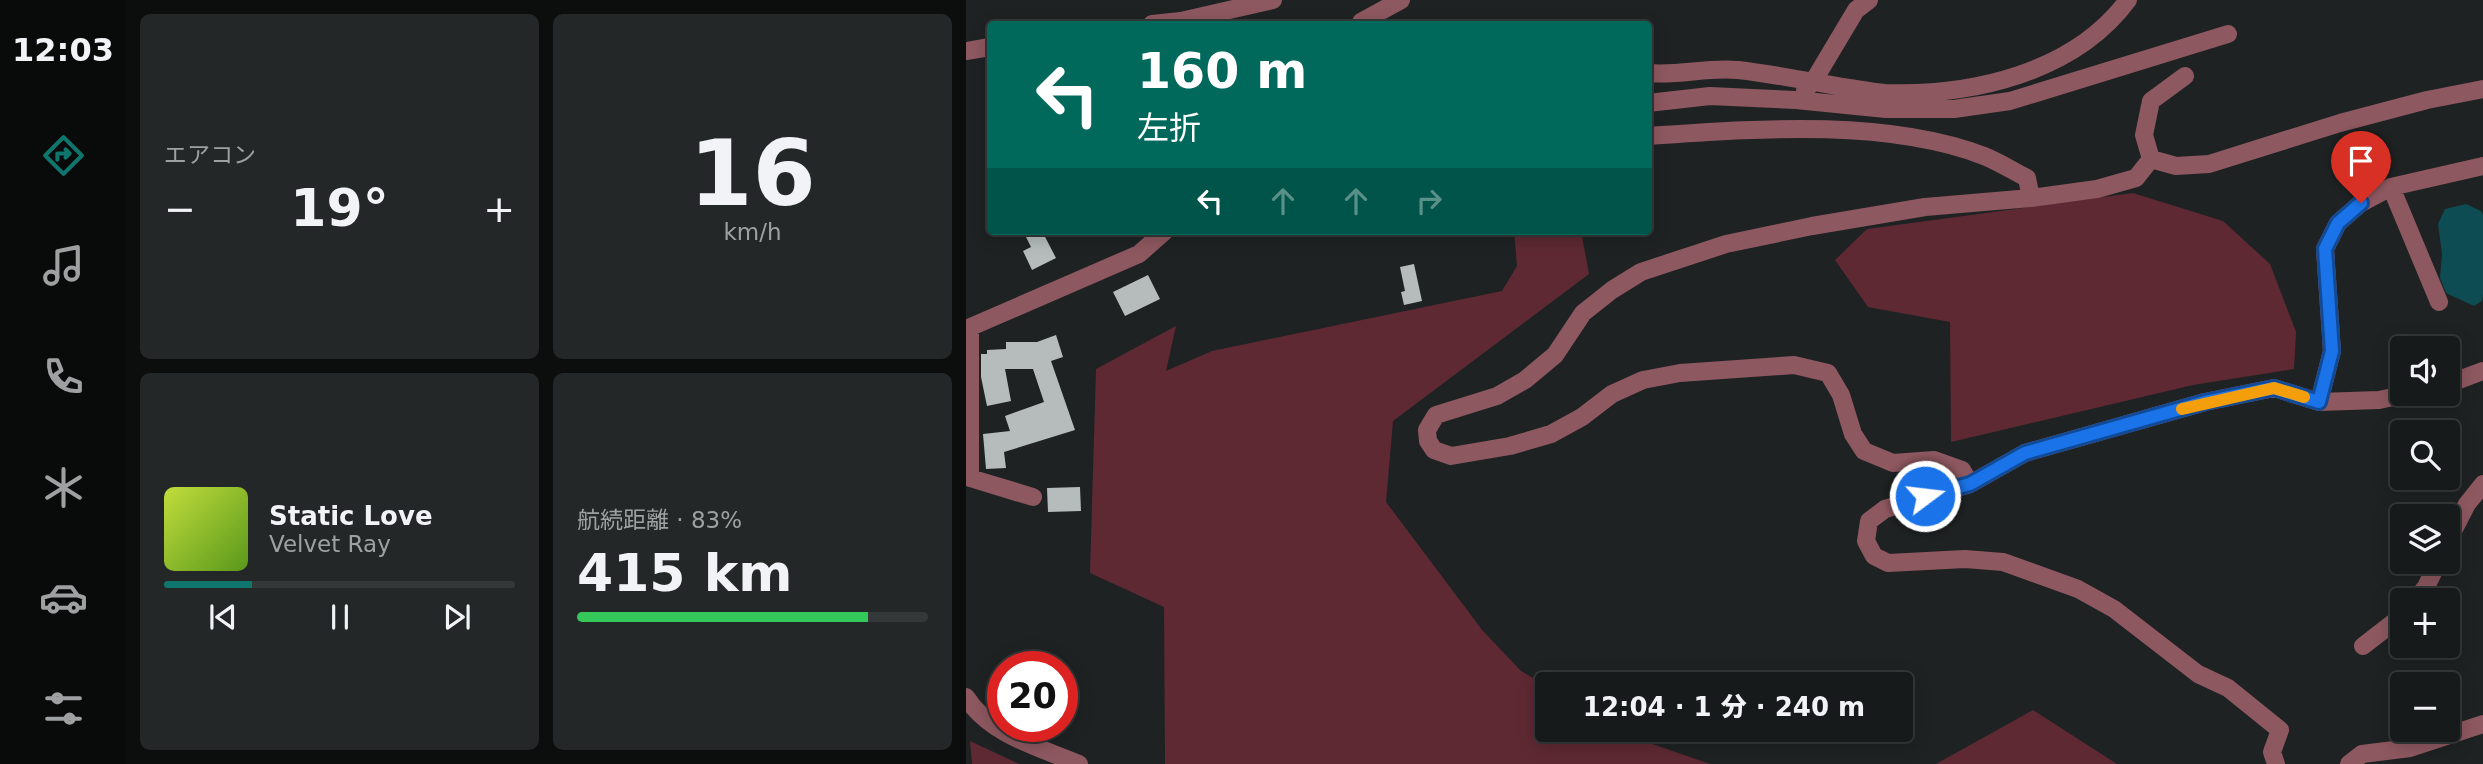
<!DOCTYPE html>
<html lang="ja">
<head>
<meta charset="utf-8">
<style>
	body { margin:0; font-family:"DejaVu Sans","Noto Sans JP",sans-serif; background:#232727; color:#f1f3f6; height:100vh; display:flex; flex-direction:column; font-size:26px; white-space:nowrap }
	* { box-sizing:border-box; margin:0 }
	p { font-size:23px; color:#9ea1a2 }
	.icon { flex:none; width:38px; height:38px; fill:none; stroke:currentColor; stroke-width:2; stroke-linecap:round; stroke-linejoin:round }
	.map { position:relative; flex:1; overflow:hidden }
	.drawer { display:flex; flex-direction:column; gap:14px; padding:14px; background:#0c0e0e; width:840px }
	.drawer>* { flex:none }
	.banner { position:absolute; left:21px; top:21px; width:665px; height:214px; border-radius:7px; box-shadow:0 4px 18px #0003,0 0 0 2px #353839; background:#00695c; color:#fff; overflow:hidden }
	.controls { position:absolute; left:1424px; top:336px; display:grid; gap:14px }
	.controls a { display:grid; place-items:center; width:70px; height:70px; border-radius:7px; background:#161a1a; box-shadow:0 4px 18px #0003,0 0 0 2px #353839; font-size:35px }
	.speed { position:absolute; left:21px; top:651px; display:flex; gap:14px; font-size:35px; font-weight:700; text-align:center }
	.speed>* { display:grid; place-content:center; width:91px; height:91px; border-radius:50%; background:#161a1a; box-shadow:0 4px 18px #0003,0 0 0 2px #353839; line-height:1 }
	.speed .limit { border:10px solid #d22; background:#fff; color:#111 }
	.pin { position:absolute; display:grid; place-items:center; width:60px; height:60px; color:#fff; margin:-72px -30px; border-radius:50% 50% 50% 0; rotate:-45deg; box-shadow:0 0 7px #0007 }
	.pin .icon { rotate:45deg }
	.me { position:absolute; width:77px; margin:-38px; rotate:75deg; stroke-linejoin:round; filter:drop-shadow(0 0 5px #0008) }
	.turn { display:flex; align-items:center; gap:24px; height:147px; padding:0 35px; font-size:32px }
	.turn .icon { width:91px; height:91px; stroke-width:2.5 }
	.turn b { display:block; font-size:49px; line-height:60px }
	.lanes { display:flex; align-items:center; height:66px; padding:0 35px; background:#0003; justify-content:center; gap:35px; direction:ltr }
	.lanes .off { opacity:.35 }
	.big { font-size:52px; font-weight:800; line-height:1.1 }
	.drawer .card { flex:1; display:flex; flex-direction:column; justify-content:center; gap:10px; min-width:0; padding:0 24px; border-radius:10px; background:#232727 }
	.drawer .dial { align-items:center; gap:0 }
	.dial b { font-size:91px; line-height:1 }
	.song { display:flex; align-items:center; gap:21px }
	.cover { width:84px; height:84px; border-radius:10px; background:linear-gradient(135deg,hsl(70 70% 55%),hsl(90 70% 35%)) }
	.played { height:7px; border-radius:4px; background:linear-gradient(90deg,#0f766e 25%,#353839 25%) }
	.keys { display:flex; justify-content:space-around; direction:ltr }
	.heat { display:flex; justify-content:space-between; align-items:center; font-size:38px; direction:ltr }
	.charge { height:10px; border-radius:5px; background:linear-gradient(90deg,#34c759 83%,#353839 0) }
	.drawer .tiles { flex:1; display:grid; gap:14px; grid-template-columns:repeat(2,1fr) }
	.trip { position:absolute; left:569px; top:672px; width:378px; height:70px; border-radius:7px; background:#161a1a; box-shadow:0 4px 18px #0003,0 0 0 2px #353839; font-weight:800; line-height:70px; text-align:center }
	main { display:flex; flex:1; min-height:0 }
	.tabs { display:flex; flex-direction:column; width:126px; justify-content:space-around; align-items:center; background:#090a0a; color:#9ea1a2 }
	.tabs .icon { width:49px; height:49px }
	.tabs .current { color:#0f766e }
	.tabs b { font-size:32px; color:#f1f3f6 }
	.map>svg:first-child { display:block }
	.green { fill:#5e2933 }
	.water { fill:#0d4c53 }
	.building { fill:#b6bcbc }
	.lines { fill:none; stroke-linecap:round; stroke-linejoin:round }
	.minor { stroke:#8e5860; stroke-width:18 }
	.route-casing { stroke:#114b97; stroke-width:18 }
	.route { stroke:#1a73e8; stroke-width:12 }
	.slow { stroke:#f59e0b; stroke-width:12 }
</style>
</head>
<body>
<main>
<nav class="tabs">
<b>12:03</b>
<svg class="icon current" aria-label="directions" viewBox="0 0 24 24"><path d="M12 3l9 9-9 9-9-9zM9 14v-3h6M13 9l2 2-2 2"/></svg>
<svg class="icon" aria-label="music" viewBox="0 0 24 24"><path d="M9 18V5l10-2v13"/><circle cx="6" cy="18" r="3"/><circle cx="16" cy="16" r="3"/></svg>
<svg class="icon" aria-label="phone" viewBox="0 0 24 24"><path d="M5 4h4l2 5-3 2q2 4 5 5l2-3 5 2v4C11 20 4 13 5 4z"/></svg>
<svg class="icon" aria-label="climate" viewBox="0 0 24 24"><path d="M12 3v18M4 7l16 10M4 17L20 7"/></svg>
<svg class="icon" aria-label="car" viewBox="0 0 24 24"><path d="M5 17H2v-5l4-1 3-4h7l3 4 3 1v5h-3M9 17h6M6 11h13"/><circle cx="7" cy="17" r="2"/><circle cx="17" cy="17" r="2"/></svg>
<svg class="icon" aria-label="filters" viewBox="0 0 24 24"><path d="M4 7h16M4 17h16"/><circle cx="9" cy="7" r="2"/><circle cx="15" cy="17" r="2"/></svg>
</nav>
<section class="drawer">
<div class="tiles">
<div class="card"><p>エアコン</p>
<div class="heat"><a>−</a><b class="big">19°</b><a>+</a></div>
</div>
<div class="card dial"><b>16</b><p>km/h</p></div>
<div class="card">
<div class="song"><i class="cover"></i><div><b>Static Love</b><p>Velvet Ray</p></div></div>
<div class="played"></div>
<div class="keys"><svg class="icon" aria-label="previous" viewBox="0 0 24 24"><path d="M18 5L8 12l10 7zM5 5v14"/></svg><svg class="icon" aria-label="pause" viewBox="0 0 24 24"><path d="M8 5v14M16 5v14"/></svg><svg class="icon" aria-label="next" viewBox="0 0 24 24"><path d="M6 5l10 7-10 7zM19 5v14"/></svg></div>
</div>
<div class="card"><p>航続距離 · 83%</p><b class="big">415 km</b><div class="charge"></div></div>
</div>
</section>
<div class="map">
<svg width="1517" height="764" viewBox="0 0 1517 764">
	<rect width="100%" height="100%" fill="#1e2223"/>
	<path class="green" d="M 1167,193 L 1257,221 L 1304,264 L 1330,332 L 1328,369 L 1227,385 L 985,442 L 984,322 L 902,307 L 869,260 L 901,229 Z
		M 548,231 L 615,231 L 623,274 L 427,421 L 420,502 L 517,631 L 555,671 L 581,686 L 581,730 L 656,730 L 672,739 L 744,764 L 199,764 L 198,607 L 124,573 L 130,369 L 210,326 L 200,371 L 246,351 L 536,291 L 551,266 Z
		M 1067,710 L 1151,764 L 970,764 Z
		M 4,741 L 53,764 L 6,764 Z"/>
	<path class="water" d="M 1500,204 L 1515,211 L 1517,215 L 1517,295 L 1516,301 L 1508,306 L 1480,293 L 1474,278 L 1476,254 L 1472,224 L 1479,209 Z"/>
	<path class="building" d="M 57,231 L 76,231 L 90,258 L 66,270 L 57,251 L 65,247 Z
		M 448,264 L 456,301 L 438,305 L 435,292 L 439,291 L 434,267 Z
		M 182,275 L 194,299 L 159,316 L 147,292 Z
		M 90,335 L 97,357 L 85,361 L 109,430 L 38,452 L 40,468 L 20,469 L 17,434 L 44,431 L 39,416 L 78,402 L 67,369 L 39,369 L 45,401 L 21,406 L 15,377 L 15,354 L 21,354 L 21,350 L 40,349 L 40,342 L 71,342 Z
		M 114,487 L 115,511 L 82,512 L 81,488 Z"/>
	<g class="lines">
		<path class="minor" d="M 186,24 L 215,21 L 307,0
			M 396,24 L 395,22 L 435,0
			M 0,51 L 24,47
			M 682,73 C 714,76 740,67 772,70 C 807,74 842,81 877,87 C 891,89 905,92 919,93 C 1006,96 1108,73 1162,0
			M 839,90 L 847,82 L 890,10 L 903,0
			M 682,103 L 744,96 L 830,100 L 920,109 L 988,109 L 1044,101 L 1262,34
			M 682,136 C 787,129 919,118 1018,156 C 1033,162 1047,171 1061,178 L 1065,198
			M 1185,159 L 1210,166 L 1243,164 L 1374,123 L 1461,100 L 1517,89
			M 1425,187 L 1473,302
			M 4,328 L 4,478 L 67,497
			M 0,329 L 173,254 L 199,231
			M 1482,384 L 1517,371
			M 1353,402 L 1366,351 L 1359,249 L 1372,223 L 1395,203 L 1425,187 L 1517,166
			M 1004,484 L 996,470 L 968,460 L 927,463 L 898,451 L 887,434 L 875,395 L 862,373 L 828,365 L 714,373 L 677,380 L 646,394 L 616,417 L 585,434 L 544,446 L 485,456 L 468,450 L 462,441 L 461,430 L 470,415 L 531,396 L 559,380 L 589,355 L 617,313 L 646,290 L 675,272 L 760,244 L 846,226 L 959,207 L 1065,198 L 1131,189 L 1170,178 L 1185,159 L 1178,135 L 1185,101 L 1219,76
			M 1482,541 L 1501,504 L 1517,484
			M 1449,600 L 1460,587 L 1472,562
			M 1397,646 L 1437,615
			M 0,697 C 24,735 73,747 113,764
			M 1310,764 L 1306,752 L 1314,730 L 1262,688 L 1232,674 L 1148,609 L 1112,589 L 1037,562 L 999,559 L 922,563 L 908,556 L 900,541 L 903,521 L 919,509 L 1004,484 L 1059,453 L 1239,402 L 1308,388 L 1353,402 L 1413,400 L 1441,394
			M 1383,764 L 1396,754 L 1444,748 L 1517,724"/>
	</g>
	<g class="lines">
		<g class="route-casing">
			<path id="route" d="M 959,496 L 1004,484 L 1059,453 L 1239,402 L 1308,388 L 1353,402 L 1366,351 L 1359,249 L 1372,223 L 1395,203"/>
		</g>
		<use href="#route" class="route"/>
		<path class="slow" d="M 1216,409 L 1308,388 L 1338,397"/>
	</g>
</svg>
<div class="controls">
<a><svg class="icon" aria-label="sound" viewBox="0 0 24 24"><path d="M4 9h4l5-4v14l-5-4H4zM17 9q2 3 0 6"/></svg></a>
<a><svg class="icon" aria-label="search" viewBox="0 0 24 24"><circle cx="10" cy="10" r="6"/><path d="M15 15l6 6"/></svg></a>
<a><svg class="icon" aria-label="layers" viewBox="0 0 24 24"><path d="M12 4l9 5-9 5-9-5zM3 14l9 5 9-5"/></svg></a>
<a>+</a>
<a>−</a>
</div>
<div class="speed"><div class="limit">20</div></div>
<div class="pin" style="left:1395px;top:203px;background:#d93025"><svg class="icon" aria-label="arrive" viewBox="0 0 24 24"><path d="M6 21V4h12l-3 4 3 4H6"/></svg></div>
<svg class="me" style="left:959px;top:496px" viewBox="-20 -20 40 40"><circle r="17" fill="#1a73e8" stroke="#fff" stroke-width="3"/><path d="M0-11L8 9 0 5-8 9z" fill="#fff"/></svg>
<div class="trip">12:04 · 1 分 · 240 m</div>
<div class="banner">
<div class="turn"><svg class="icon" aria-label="left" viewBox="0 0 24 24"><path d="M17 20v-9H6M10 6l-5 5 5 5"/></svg><div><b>160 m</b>左折</div></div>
<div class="lanes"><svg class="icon" aria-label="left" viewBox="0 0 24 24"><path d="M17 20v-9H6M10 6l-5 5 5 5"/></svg><svg class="icon off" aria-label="ahead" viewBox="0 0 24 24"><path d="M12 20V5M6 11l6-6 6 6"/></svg><svg class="icon off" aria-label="ahead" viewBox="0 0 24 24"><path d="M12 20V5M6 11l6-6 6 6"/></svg><svg class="icon off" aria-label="right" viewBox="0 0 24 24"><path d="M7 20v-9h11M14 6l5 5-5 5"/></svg></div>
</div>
</div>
</main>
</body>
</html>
